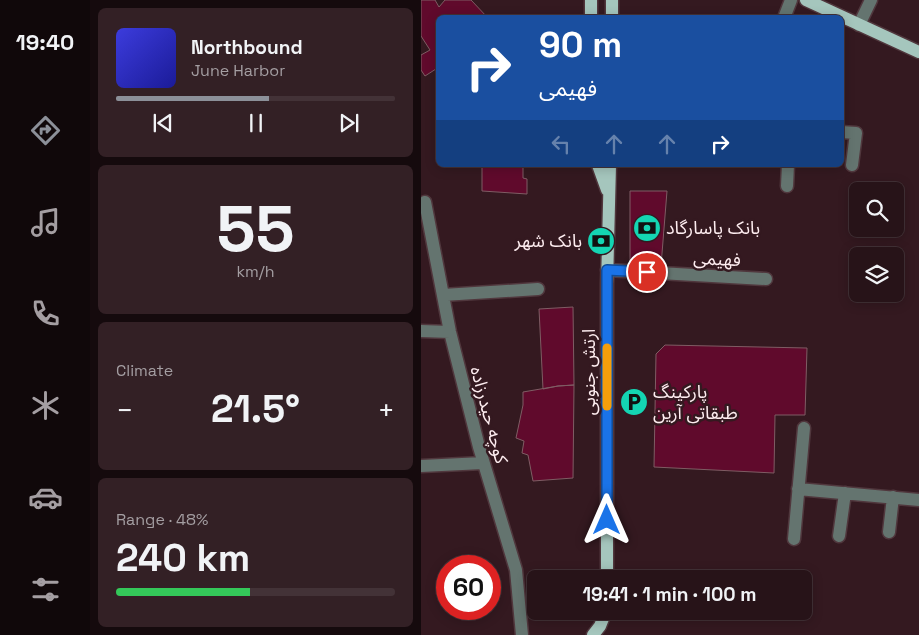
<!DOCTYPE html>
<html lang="en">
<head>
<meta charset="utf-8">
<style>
	body { margin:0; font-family:"Space Grotesk","Noto Sans Arabic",sans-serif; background:#332025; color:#f1f3f6; height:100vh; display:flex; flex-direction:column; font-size:19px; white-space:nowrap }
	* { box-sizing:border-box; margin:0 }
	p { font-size:16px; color:#a49ea2 }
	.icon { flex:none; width:28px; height:28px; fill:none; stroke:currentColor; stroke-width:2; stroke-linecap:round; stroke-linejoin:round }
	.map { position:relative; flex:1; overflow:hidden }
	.side { display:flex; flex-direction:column; gap:8px; padding:8px; background:#150a0d; width:331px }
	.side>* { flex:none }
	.guide { position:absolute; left:15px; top:15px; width:408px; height:152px; border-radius:8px; box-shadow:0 2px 12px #0003,0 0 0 1px #433237; background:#1a4fa0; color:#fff; overflow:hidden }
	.tools { position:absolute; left:428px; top:182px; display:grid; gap:10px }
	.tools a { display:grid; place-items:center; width:55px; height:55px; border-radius:8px; background:#271318; box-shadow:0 2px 12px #0003,0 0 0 1px #433237; font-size:25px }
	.speed { position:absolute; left:15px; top:555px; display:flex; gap:10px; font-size:25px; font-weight:700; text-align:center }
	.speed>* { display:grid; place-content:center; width:65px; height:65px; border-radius:50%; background:#271318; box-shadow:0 2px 12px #0003,0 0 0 1px #433237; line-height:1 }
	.speed .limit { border:8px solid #d22; background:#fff; color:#111 }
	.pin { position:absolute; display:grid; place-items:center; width:42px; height:42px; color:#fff; margin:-21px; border:2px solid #fff; border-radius:50%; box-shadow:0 1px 5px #0007 }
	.me { position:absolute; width:55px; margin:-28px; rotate:0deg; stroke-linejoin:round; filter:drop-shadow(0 0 4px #0008) }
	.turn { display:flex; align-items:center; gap:18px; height:105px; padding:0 20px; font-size:22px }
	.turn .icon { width:65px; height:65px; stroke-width:2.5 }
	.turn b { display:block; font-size:35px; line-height:42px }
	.lanes { display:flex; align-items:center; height:48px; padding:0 20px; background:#0003; justify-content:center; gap:25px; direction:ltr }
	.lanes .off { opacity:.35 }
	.big { font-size:38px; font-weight:700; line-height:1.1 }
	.side .card { flex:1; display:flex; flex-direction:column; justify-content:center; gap:8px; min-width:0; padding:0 18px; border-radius:8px; background:#332025 }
	.side .dial { align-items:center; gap:0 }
	.dial b { font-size:65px; line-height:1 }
	.song { display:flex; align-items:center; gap:15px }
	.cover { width:60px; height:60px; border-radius:8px; background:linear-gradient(135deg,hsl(240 70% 55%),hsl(240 70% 35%)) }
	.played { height:5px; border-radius:2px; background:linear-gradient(90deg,#8c9099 55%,#433237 55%) }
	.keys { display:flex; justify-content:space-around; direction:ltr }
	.heat { display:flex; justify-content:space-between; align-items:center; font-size:28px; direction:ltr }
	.charge { height:8px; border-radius:4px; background:linear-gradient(90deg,#34c759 48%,#433237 0) }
	.trip { position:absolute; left:106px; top:570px; width:285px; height:50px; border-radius:8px; background:#271318; box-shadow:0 2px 12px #0003,0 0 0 1px #433237; font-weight:700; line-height:50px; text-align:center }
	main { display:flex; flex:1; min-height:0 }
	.tab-bar { display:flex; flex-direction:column; width:90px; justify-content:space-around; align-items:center; background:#10080a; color:#a49ea2 }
	.tab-bar .icon { width:35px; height:35px }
	.tab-bar .current { color:#8c9099 }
	.tab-bar b { font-size:22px; color:#f1f3f6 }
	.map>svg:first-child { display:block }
	.building { fill:#600a2c; stroke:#7f5d64 }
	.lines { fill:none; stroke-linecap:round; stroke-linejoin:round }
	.minor-casing { stroke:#50373d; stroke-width:15 }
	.major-casing { stroke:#50373d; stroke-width:15 }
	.minor { stroke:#64746f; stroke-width:12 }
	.major { stroke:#a5c6bd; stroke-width:12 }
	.route-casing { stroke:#114b97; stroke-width:12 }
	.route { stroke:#1a73e8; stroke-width:9 }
	.slow { stroke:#f59e0b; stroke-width:9 }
	.labels { text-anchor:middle; stroke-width:5; stroke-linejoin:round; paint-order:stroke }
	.poi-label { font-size:18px; fill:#feedf0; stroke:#341920; text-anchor:start }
	.street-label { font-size:18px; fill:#feedf0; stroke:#341920 }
</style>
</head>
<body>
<main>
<nav class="tab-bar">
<b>19:40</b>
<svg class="icon current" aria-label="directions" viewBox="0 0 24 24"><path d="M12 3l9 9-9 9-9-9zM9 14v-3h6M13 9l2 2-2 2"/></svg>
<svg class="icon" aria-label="music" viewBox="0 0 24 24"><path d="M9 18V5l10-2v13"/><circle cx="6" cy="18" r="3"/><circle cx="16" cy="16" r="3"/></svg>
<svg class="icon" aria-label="phone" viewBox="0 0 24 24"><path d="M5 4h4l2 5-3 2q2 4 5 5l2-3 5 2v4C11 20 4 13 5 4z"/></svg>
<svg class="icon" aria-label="climate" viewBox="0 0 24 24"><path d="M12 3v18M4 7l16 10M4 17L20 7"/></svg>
<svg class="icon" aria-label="car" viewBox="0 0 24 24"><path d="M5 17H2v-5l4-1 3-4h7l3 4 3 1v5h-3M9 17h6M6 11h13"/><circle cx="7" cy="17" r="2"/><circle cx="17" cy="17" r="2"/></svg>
<svg class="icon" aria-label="filters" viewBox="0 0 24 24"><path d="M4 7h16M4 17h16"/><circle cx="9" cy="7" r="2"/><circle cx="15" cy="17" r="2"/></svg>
</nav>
<section class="side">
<div class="card">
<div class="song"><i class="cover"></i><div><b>Northbound</b><p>June Harbor</p></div></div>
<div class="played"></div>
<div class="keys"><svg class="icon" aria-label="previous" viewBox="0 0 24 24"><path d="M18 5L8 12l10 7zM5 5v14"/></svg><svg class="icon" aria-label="pause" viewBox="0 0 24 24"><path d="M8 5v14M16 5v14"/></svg><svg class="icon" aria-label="next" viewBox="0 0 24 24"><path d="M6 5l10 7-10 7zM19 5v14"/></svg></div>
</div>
<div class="card dial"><b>55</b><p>km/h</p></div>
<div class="card"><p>Climate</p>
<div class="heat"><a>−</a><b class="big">21.5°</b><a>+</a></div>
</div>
<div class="card"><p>Range · 48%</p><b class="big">240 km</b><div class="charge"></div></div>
</section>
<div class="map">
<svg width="498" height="635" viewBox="0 0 498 635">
	<rect width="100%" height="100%" fill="#341920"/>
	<path class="building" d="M 0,0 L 14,0 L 18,7 L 24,0 L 50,0 L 67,18 L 18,18 L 18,67 L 4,76 L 0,70 L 0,55 L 9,50 L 0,36 Z
		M 61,165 L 102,165 L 102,178 L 106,179 L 106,194 L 61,191 Z
		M 209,191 L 246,191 L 240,266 L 209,265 Z
		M 152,307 L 153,385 L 137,386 L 122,389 L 118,309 Z
		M 244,345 L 386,348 L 384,415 L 354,415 L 353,473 L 233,467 L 235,354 Z
		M 153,385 L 152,478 L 112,481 L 107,455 L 101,453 L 103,441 L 95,438 L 102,405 L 102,392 L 137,386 Z"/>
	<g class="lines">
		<g class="minor-casing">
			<path id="minor" d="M 363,18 L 370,0
				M 438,25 L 450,0
				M 420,132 L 435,133 L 431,165
				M 366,186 L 367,165
				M 4,202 L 29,332 L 58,447 L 95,570 L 101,635
				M 186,270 L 345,279
				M 22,295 L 117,289
				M 0,331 L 29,332
				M 0,466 L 62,463
				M 377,489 L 498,500
				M 468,532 L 472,497
				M 418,536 L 424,493
				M 373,539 L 383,428"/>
		</g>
		<g class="major-casing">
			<path id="major" d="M 170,0 L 170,18
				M 385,0 L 498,52
				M 191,18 L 191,0
				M 177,165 L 186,190
				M 186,579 L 186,284 L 189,165
				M 172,635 L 179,626 L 185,611"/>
		</g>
		<use href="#minor" class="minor"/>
		<use href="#major" class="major"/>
	</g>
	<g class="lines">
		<g class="route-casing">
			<path id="route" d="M 186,520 L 186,270 L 226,272"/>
		</g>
		<use href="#route" class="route"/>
		<path class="slow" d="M 186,406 L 186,348"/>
	</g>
	<defs>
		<g id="bank-disc" transform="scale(1.4375)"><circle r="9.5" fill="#14d5b3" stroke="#341920"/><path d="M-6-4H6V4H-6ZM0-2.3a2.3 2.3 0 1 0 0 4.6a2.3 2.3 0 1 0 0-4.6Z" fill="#111"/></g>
		<g id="parking-disc" transform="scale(1.4375)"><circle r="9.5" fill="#14d5b3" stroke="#341920"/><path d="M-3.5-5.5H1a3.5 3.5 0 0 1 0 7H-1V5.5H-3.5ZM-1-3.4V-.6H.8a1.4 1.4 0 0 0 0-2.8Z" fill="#111"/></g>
	</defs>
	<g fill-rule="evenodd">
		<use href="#bank-disc" x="226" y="228"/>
		<use href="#bank-disc" x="180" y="241"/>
		<use href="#parking-disc" x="213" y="402"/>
	</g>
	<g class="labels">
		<g class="poi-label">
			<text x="245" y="234">بانک پاسارگاد</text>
			<text x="161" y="247" text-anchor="end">بانک شهر</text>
			<text x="232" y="398">پارکینگ<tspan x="232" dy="21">طبقاتی آرین</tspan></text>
		</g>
		<g class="street-label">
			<text transform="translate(296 259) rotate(3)" y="6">فهیمی</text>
			<text transform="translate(168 372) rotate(-90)" y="6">ارتش جنوبی</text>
			<text transform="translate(68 415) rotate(75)" y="6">کوچه حیدرزاده</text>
		</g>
	</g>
</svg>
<div class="tools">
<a><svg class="icon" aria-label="search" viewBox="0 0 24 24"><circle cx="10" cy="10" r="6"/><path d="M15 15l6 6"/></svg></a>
<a><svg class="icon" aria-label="layers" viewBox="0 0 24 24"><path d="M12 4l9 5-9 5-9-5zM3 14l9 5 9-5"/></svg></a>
</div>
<div class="speed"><div class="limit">60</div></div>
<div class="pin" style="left:226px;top:272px;background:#d93025"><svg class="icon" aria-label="arrive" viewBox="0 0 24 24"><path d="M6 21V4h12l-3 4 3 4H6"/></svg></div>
<svg class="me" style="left:186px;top:520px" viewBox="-20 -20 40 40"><path d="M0-17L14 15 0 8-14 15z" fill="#1a73e8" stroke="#fff" stroke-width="4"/></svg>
<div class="trip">19:41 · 1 min · 100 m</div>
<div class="guide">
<div class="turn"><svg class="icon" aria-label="right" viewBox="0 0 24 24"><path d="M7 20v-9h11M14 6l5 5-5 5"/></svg><div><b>90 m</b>فهیمی</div></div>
<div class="lanes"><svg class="icon off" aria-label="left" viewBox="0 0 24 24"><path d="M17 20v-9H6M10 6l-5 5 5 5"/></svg><svg class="icon off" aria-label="ahead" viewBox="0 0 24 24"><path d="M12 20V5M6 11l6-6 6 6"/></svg><svg class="icon off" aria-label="ahead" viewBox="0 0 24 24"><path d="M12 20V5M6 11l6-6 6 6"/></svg><svg class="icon" aria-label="right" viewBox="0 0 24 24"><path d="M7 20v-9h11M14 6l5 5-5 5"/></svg></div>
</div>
</div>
</main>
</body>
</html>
